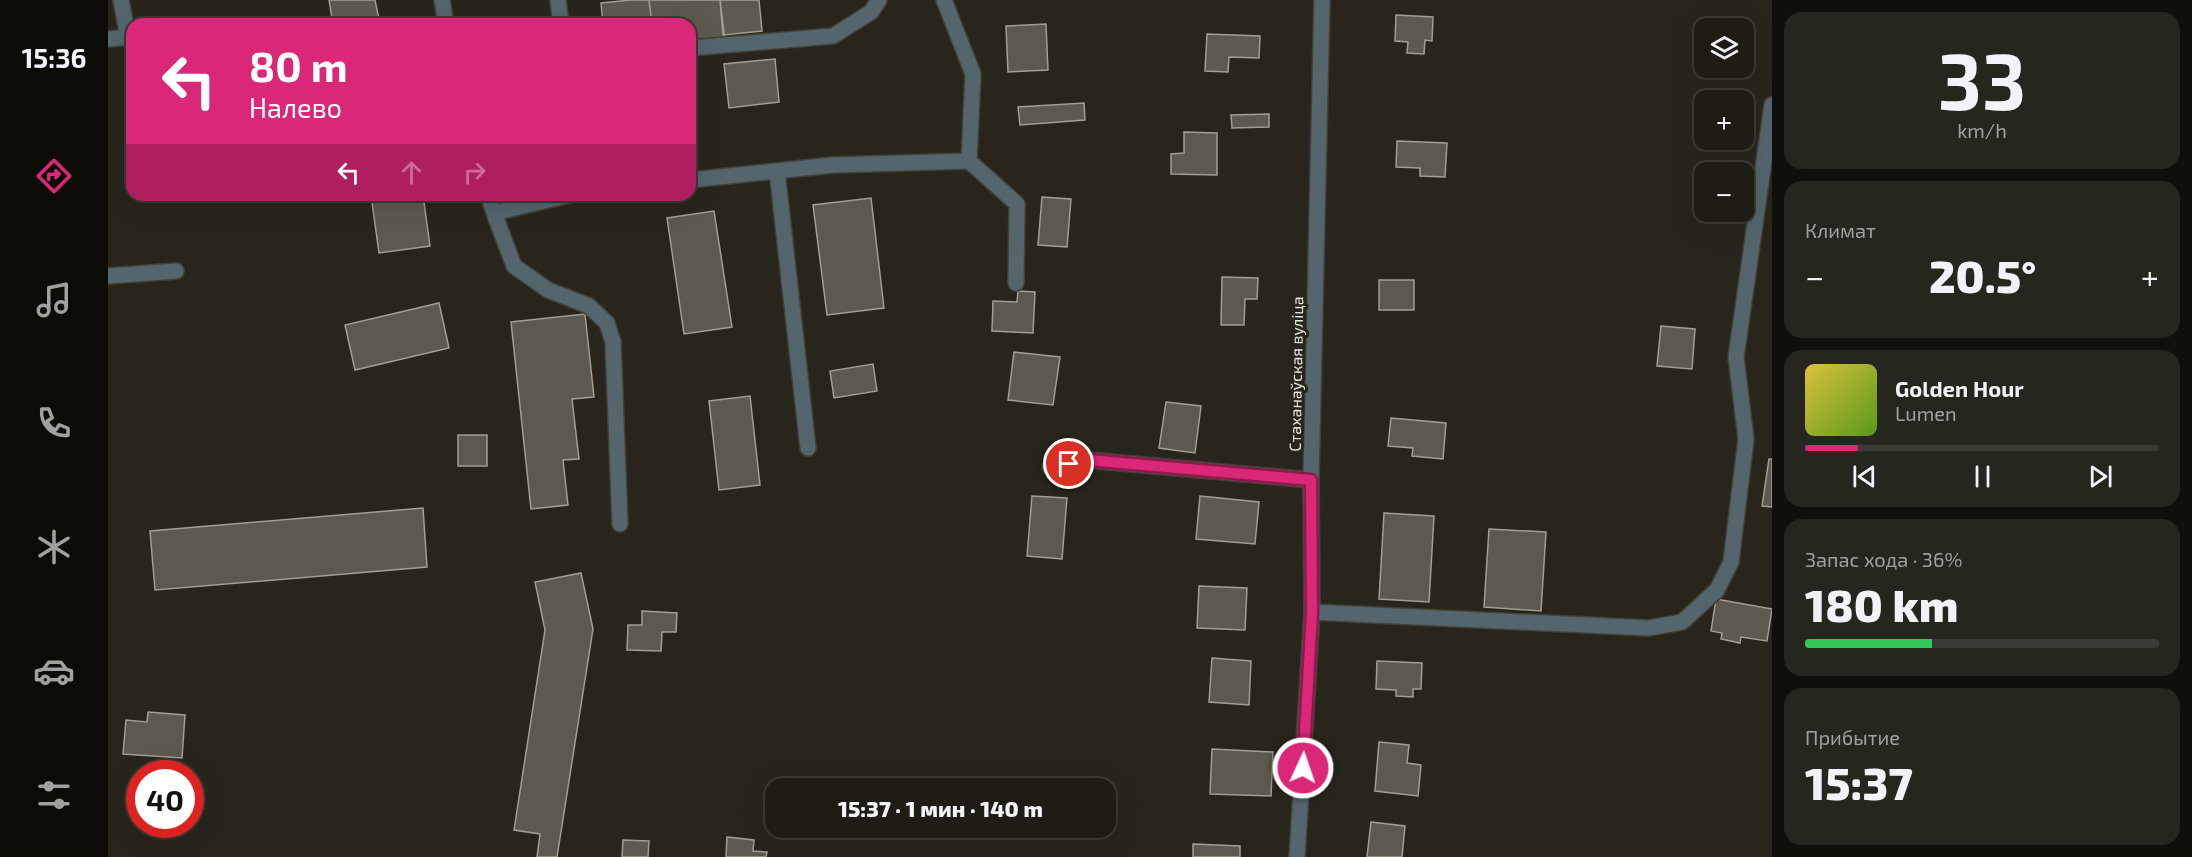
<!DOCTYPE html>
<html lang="ru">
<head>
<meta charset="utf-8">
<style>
	body { margin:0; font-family:"Exo 2",sans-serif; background:#26251e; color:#f1f3f6; height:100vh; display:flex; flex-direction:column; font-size:22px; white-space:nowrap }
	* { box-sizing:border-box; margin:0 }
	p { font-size:20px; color:#a1a1a0 }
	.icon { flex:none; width:33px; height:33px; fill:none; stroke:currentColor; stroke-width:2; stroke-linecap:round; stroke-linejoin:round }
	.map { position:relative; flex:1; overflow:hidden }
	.drawer { display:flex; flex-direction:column; gap:12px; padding:12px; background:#100f0c; width:420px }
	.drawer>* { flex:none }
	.hud { position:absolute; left:18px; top:18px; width:570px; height:183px; border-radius:18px; box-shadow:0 6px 24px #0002,0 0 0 2px #3c3a34; background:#db2777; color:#fff; overflow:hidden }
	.buttons { position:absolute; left:1586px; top:18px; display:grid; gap:12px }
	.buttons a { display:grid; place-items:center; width:60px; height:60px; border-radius:12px; background:#1e1c15; box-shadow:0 6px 24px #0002,0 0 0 2px #3c3a34; font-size:30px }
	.speed { position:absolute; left:18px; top:760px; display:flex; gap:12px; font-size:30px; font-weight:700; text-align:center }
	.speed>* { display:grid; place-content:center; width:78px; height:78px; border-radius:50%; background:#1e1c15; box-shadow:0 6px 24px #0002,0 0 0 2px #3c3a34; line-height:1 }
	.speed .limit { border:9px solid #d22; background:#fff; color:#111 }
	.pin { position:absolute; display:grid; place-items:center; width:51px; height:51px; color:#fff; margin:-26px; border:3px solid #fff; border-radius:50%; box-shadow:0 2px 6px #0007 }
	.me { position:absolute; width:66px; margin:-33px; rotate:3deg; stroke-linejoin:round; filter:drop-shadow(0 0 4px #0008) }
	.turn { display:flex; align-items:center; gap:21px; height:126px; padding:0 24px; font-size:27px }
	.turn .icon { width:78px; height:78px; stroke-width:2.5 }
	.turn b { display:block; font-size:42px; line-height:51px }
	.lanes { display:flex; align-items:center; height:57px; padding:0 24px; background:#0003; justify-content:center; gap:30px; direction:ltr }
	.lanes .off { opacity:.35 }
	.big { font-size:45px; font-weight:800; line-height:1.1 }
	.drawer .tile { flex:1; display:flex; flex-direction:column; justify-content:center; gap:9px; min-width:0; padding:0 21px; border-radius:18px; background:#26251e }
	.drawer .dial { align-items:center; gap:0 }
	.dial b { font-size:78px; line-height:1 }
	.song { display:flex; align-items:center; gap:18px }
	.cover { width:72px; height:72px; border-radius:9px; background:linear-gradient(135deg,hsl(50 70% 55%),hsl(90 70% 35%)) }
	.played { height:6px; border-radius:3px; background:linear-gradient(90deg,#db2777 15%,#3c3a34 15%) }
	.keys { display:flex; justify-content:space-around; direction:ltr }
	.heat { display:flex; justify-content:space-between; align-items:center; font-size:33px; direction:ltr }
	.charge { height:9px; border-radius:4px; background:linear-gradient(90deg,#34c759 36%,#3c3a34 0) }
	.trip { position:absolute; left:657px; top:778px; width:351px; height:60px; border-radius:18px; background:#1e1c15; box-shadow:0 6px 24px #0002,0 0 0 2px #3c3a34; font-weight:800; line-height:60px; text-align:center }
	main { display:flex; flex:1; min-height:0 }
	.tab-bar { display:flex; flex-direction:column; width:108px; justify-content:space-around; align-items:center; background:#0c0b08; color:#a1a1a0 }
	.tab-bar .icon { width:42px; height:42px }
	.tab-bar .selected { color:#db2777 }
	.tab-bar b { font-size:27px; color:#f1f3f6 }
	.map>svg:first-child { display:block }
	.building { fill:#5c594e; stroke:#a19e92; stroke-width:1.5 }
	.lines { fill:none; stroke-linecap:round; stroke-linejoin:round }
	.minor-casing { stroke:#434137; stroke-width:18 }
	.minor { stroke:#54656d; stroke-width:15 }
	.route-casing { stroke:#8e194d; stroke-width:15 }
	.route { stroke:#db2777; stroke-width:10 }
	.labels { text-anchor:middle; stroke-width:6; stroke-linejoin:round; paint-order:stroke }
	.street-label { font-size:16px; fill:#e7e6e0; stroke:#28261c }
</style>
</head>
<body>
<main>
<nav class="tab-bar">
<b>15:36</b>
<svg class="icon selected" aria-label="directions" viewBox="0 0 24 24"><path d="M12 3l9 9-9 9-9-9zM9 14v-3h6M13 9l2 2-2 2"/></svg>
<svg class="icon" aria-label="music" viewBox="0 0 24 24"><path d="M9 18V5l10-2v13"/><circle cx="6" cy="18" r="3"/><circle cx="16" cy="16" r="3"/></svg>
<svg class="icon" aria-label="phone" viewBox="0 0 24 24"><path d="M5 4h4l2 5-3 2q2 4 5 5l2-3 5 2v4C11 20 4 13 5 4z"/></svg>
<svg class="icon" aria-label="climate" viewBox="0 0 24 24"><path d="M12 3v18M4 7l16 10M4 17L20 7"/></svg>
<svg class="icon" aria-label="car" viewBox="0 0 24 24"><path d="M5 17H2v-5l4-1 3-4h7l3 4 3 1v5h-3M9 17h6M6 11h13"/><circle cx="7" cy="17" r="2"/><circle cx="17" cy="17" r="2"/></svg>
<svg class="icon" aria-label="filters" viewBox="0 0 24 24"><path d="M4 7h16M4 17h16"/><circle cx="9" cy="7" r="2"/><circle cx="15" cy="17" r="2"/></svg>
</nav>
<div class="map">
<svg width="1664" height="857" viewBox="0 0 1664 857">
	<rect width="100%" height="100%" fill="#28261c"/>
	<path class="building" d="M 221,0 L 267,0 L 272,24 L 225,24 Z
		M 523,0 L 541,0 L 544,24 L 495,24 L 493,3 Z
		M 541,0 L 612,0 L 617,41 L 582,45 L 582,24 L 544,24 Z
		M 612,0 L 651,0 L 654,31 L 615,35 Z
		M 1288,15 L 1325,17 L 1324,41 L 1317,40 L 1316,54 L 1299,53 L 1300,42 L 1287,41 Z
		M 938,24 L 940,70 L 900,72 L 898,26 Z
		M 1099,34 L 1152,36 L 1151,58 L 1121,57 L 1120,72 L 1097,71 Z
		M 667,59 L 671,102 L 621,108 L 616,64 Z
		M 976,103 L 977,120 L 912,125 L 910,107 Z
		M 1161,114 L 1161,127 L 1124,128 L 1123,115 Z
		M 1076,132 L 1109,133 L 1109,175 L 1063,174 L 1063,154 L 1076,153 Z
		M 1289,141 L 1339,143 L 1337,177 L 1312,176 L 1312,168 L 1288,167 Z
		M 263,195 L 315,195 L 322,246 L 271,253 Z
		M 934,197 L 963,199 L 959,247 L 930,245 Z
		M 763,198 L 776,308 L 719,315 L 705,205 Z
		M 606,211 L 624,327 L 576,334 L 559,218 Z
		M 1114,277 L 1150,278 L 1149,299 L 1137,299 L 1136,325 L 1113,325 Z
		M 1271,280 L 1306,280 L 1306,310 L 1271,310 Z
		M 910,291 L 927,292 L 925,333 L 884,331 L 885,301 L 909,302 Z
		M 331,303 L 341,348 L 247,370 L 237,325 Z
		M 477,314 L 486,397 L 464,399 L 471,459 L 455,460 L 460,505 L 423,509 L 403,322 Z
		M 1553,326 L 1587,329 L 1584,369 L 1549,366 Z
		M 906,352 L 952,357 L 945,405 L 900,400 Z
		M 765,364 L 769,391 L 726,398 L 722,371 Z
		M 642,396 L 652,485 L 611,490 L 601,401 Z
		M 1058,402 L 1093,406 L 1087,453 L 1051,448 Z
		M 1283,418 L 1338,423 L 1335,459 L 1304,456 L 1305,448 L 1280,446 Z
		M 350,435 L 379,435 L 379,466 L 350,466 Z
		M 1661,459 L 1664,459 L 1664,507 L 1654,506 Z
		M 924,496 L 959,498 L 954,559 L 919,556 Z
		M 1092,496 L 1151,502 L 1147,544 L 1088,539 Z
		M 315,508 L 319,567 L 47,590 L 42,531 Z
		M 1276,513 L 1326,516 L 1321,602 L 1271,599 Z
		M 1381,529 L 1438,532 L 1433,611 L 1376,607 Z
		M 473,573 L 485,629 L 449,857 L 429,857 L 432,834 L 406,830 L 437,630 L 427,582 Z
		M 1091,586 L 1139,588 L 1137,630 L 1089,628 Z
		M 1608,599 L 1664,609 L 1659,641 L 1633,637 L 1632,643 L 1613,639 L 1614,633 L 1603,631 Z
		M 534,611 L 569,613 L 568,632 L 554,632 L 553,651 L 519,650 L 520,625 L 534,625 Z
		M 1104,658 L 1143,661 L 1141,705 L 1101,702 Z
		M 1269,661 L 1314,663 L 1313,689 L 1305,689 L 1305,697 L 1288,696 L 1288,690 L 1268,689 Z
		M 40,712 L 77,715 L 74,758 L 15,754 L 18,720 L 39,722 Z
		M 1271,742 L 1301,745 L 1299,763 L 1313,765 L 1310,796 L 1267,791 Z
		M 1104,749 L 1165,752 L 1163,796 L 1102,794 Z
		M 1263,822 L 1297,826 L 1294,857 L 1259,857 Z
		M 619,837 L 646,840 L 645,851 L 659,852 L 658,857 L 618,857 Z
		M 515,840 L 541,841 L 540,857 L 514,857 Z
		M 1085,844 L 1132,846 L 1132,857 L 1085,857 Z"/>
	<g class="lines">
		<g class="minor-casing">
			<path id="minor" d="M 334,0 L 338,24
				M 450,0 L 453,24
				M 0,39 L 20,37 L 13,0
				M 582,48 L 725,36 L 763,12 L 771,0
				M 861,161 L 909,204 L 908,283
				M 669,171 L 700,448
				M 582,180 L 725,165 L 861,161 L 865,74 L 836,0
				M 380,195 L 386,213 L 461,195
				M 386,213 L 406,266 L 440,290 L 481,306 L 499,323 L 505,342 L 512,524
				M 0,276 L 68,271
				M 942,467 L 980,460 L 1203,480
				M 1204,612 L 1541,628 L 1574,622 L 1609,590 L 1623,562 L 1638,439 L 1628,357 L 1664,105
				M 1189,857 L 1204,612 L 1203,480 L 1214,0"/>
		</g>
		<use href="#minor" class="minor"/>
	</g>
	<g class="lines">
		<g class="route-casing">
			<path id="route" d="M 961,464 L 980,460 L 1203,480 L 1204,612 L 1195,768"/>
		</g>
		<use href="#route" class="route"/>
	</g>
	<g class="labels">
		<g class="street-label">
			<text transform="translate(1188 374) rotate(-89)" y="6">Стаханаўская вуліца</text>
		</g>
	</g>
</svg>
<div class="buttons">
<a><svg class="icon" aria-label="layers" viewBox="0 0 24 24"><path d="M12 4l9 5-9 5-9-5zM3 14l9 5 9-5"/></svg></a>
<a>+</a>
<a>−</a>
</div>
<div class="speed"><div class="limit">40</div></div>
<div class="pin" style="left:961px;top:464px;background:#d93025"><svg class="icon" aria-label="arrive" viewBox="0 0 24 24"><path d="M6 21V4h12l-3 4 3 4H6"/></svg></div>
<svg class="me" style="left:1195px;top:768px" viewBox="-20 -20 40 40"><circle r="17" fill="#db2777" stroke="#fff" stroke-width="3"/><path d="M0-11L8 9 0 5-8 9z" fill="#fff"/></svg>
<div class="trip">15:37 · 1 мин · 140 m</div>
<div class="hud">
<div class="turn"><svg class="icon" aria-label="left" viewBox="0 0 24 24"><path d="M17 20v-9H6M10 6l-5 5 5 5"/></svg><div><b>80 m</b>Налево</div></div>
<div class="lanes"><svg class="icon" aria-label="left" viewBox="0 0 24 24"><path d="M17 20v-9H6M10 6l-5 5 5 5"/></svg><svg class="icon off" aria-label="ahead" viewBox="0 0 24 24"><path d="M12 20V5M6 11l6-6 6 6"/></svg><svg class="icon off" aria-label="right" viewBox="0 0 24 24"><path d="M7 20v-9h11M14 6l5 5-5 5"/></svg></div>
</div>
</div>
<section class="drawer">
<div class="tile dial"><b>33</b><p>km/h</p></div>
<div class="tile"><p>Климат</p>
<div class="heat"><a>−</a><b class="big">20.5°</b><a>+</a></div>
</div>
<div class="tile">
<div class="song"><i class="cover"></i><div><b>Golden Hour</b><p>Lumen</p></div></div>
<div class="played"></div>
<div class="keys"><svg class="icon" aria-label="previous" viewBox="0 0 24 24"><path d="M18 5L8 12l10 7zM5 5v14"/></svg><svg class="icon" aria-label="pause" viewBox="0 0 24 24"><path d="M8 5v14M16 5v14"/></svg><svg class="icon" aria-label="next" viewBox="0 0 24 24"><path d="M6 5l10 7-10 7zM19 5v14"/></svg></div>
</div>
<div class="tile"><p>Запас хода · 36%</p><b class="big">180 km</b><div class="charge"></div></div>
<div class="tile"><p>Прибытие</p><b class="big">15:37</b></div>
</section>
</main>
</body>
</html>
